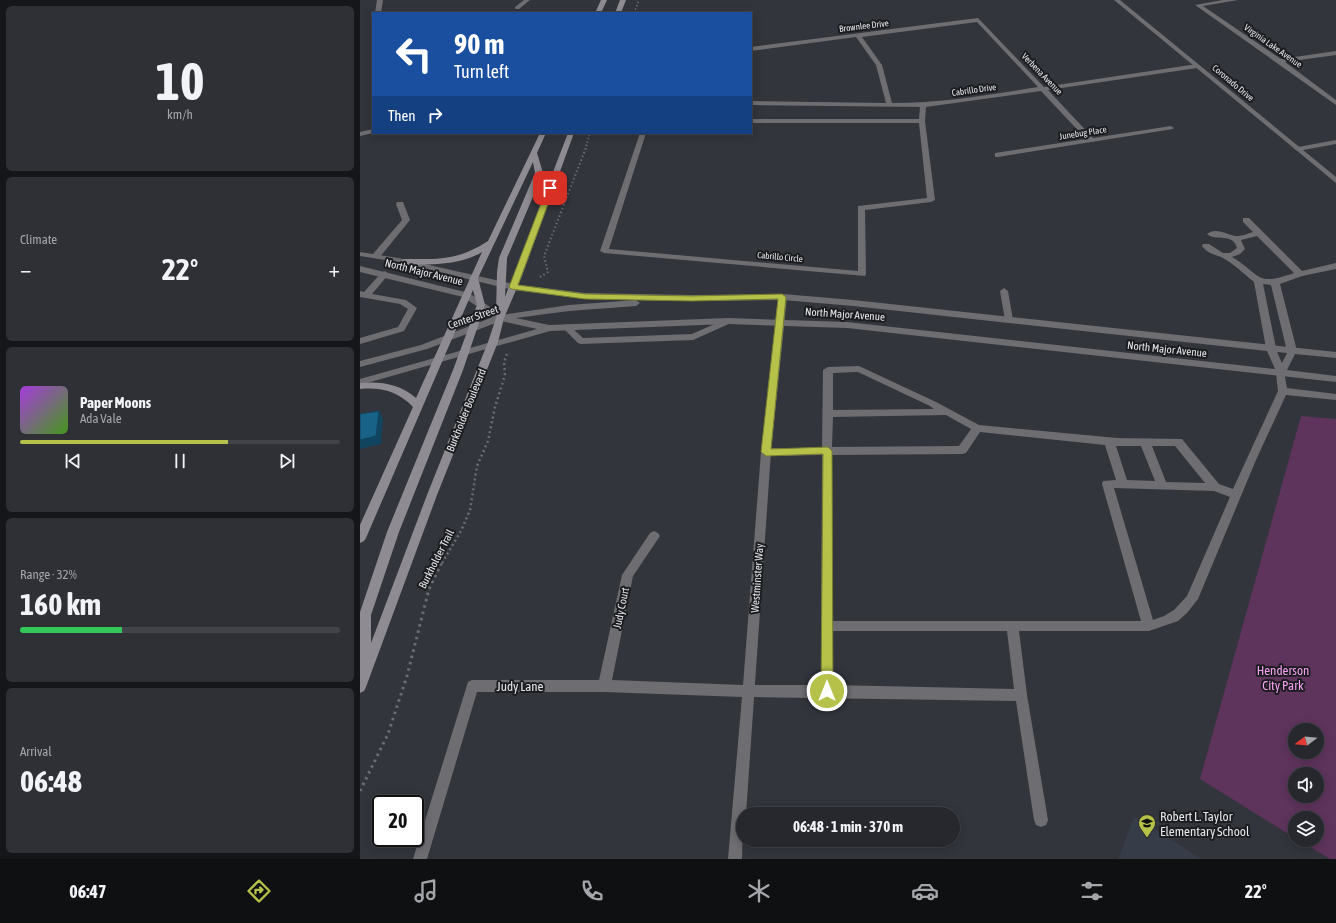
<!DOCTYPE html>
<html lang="en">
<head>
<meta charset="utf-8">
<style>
	body { margin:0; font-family:"Asap Condensed",sans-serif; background:#2e3035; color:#f1f3f6; height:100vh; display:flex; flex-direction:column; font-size:15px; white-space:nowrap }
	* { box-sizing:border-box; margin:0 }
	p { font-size:13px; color:#a4a6aa }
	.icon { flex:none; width:22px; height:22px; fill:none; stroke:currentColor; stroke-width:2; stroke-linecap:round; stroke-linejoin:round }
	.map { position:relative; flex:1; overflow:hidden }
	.details { display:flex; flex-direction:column; gap:6px; padding:6px; background:#151619; width:360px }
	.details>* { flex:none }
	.top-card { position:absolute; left:12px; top:12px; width:380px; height:122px; border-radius:0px; box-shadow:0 2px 10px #0003,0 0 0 1px #424449; background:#1a4fa0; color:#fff; overflow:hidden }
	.needle { width:26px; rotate:254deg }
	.buttons { position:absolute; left:928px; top:723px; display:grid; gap:8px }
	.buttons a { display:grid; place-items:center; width:36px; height:36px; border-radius:50%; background:#26282d; box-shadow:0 2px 10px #0003,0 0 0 1px #424449; font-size:20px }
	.speed { position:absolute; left:12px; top:795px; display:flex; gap:8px; font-size:20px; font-weight:700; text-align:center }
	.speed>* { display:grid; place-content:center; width:52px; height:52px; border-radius:50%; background:#26282d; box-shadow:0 2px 10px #0003,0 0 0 1px #424449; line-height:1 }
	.speed .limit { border:2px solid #111; border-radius:6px; background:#fff; color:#111 }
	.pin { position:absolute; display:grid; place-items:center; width:34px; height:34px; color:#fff; margin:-17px; border-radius:8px; box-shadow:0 2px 6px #0006 }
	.me { position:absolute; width:44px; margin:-22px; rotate:0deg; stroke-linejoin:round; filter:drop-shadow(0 0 3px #0008) }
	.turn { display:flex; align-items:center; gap:14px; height:84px; padding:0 16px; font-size:18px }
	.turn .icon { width:52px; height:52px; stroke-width:2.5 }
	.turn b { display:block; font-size:28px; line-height:34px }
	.then { display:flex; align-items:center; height:38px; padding:0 16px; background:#0003; gap:8px; font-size:15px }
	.big { font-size:30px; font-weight:700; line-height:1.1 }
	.details .tile { flex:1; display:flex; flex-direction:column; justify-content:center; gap:6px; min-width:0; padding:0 14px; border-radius:6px; background:#2e3035 }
	.details .dial { align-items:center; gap:0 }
	.dial b { font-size:52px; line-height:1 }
	.song { display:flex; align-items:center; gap:12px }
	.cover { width:48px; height:48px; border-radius:6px; background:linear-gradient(135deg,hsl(280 70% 55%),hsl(100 70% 35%)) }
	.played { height:4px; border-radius:2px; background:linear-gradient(90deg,#b6c149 65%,#424449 65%) }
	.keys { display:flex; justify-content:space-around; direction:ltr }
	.heat { display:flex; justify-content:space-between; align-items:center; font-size:22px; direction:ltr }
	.charge { height:6px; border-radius:3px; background:linear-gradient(90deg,#34c759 32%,#424449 0) }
	.trip { position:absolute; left:376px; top:807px; width:224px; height:40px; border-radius:20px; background:#26282d; box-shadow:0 2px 10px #0003,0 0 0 1px #424449; font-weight:700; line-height:40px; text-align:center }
	.dock { display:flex; height:64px; justify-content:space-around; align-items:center; background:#0f1012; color:#a4a6aa }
	.dock .icon { width:28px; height:28px }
	.dock .current { color:#b6c149 }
	.dock b { font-size:18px; color:#f1f3f6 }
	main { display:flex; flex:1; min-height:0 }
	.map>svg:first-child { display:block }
	.built { fill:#373c49 }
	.green { fill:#5e335c; fill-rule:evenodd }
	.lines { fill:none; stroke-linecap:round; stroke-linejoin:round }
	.path-far3 { stroke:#6a6d73; stroke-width:1.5; stroke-dasharray:1.5 2; stroke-linecap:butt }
	.path-far2 { stroke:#6a6d73; stroke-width:2; stroke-dasharray:1.5 2.5; stroke-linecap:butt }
	.path-far1 { stroke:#6a6d73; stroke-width:2.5; stroke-dasharray:2 3; stroke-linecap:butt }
	.path { stroke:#6a6d73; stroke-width:3; stroke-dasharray:2.5 4; stroke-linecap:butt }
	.service { fill:#6e6d71; fill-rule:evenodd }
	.minor { fill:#6e6d71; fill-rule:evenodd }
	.tertiary { fill:#6e6d71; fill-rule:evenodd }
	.secondary { fill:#8e8c92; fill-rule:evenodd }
	.shaded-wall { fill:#11455f }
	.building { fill:#186288; stroke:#11455f }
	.route { fill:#b6c149; stroke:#767d2f }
	.labels { text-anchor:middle; stroke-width:4; stroke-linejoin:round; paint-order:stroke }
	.far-street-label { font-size:9px; fill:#e5e7eb; stroke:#1b1c20 }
	.street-label { font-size:11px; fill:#e5e7eb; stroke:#1b1c20 }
	.near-park-label { font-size:13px; fill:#f7a0f1; stroke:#1b1c20 }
	.near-street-label { font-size:13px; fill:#e5e7eb; stroke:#1b1c20 }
	.near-poi-label { font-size:13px; fill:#e5e7eb; stroke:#1b1c20; text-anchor:start }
</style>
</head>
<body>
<main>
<section class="details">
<div class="tile dial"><b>10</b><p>km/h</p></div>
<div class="tile"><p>Climate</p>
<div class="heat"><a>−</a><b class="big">22°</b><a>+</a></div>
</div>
<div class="tile">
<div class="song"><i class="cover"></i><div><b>Paper Moons</b><p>Ada Vale</p></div></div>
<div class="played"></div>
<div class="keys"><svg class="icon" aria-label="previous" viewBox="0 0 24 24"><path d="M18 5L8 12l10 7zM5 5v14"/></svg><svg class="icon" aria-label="pause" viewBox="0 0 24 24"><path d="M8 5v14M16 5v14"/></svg><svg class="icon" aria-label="next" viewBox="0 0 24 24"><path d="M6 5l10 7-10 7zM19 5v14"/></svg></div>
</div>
<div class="tile"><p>Range · 32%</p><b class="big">160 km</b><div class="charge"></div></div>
<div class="tile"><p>Arrival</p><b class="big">06:48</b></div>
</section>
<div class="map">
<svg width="976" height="859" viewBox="0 0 976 859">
	<rect width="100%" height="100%" fill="#32353c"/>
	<path class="built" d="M 774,817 L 842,859 L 758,859 Z"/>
	<path class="green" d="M 941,416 L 976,419 L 976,859 L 970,859 L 939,840 L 957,840 L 957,818 L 935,818 L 935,838 L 840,779 ZM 935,730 L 957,730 L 957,752 L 935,752 ZM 935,774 L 957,774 L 957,796 L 935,796 Z"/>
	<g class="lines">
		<path class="path-far3" d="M 274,13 L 279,0
			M 226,146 L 230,133"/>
		<path class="path-far2" d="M 180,277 L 188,272 L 184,256 L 227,145"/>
		<path class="path-far1" d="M 82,563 L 101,531 L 110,510 L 117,466 L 128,441 L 135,407 L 145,375 L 144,362 L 147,354"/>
		<path class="path" d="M 0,791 L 28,734 L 47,676 L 69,589 L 82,562"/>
		<path class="service" d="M 883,218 L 889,218 L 942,271 L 976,263 L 976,269 L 942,276 L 920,284 L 937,351 L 935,353 L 929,353 L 927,351 L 911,285 L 903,284 L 916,348 L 911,351 L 906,348 L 894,282 C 884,274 873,263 861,257 C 853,254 847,253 842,246 L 843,244 L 849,244 L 863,253 L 870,253 L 877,248 C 873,232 856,242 847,234 C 856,226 868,236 878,236 C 883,236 889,233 893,232 L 883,222 ZM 897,236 L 934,273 C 895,287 902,275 872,257 L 880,254 L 885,249 L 881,240 Z
			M 25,271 L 29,274 L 12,294 L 46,300 L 57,308 L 44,331 L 0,344 L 0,338 L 38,327 L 48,309 L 40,304 L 0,297 L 0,291 L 4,292 L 22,272 Z
			M 644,288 L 648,291 L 653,320 L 649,323 L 645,320 L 640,291 Z
			M 368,318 L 372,321 L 371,323 L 333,340 L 221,344 L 218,343 L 202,327 L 206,324 L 209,325 L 223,338 L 332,334 Z
			M 499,366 L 576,402 L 619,425 L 757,438 L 822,439 L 859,484 L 873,489 L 918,391 L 916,373 L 918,371 L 924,371 L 927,388 L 976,394 L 976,400 L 926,395 L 896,460 L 838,599 L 827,613 L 818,621 L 789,631 L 659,631 L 667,695 L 688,820 L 686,825 L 681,827 L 676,825 L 674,820 L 656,701 L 389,697 L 385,695 L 383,691 L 385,687 L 389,685 L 461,685 L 462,455 L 406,456 L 402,455 L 401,452 L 402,449 L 406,448 L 462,448 L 463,370 L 468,367 ZM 498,372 L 570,406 L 574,409 L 473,410 L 473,373 ZM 586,415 L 611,429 L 599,446 L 472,447 L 473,417 ZM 620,432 L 745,445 L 756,480 L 743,481 L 742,484 L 781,621 L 472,621 L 472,455 L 602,454 L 606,453 ZM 756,446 L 781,446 L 795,481 L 767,480 ZM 792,446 L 815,446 L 845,483 L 806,482 ZM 754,488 L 854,491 L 870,497 L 827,596 L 814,610 L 804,616 L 793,620 ZM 472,631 L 647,631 L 654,689 L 473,685 Z"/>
		<path class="minor" d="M 17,0 L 23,0 L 21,13 L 15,13 Z
			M 164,0 L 170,0 L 159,9 L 155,9 L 155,7 Z
			M 863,0 L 878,0 L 843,6 L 921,59 L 976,51 L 976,55 L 925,62 L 976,100 L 976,105 L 835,5 Z
			M 618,18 L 684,87 L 837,64 L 840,66 L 837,68 L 688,90 L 733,138 L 811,126 L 814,128 L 813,129 L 638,157 L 635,157 L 635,153 L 726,139 L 681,91 L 566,107 L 565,121 L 575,200 L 571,202 L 505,210 L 506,274 L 505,276 L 244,253 L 240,251 L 280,133 L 286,133 L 249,249 L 498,271 L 498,206 L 567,198 L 559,123 L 391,123 L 391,119 L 559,119 L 560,107 L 391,105 L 391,101 L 526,103 L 516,65 L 496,37 L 391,51 L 391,47 ZM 617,22 L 678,87 C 629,95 582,103 532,103 L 522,65 L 502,37 Z
			M 13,129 L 13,133 L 0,136 L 0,132 Z
			M 976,140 L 976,144 L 938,151 L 934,149 L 938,147 Z
			M 37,202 L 43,202 L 50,220 L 19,258 L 13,258 L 12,256 L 13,254 L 42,220 L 36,204 Z
			M 423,294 L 427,297 L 411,452 L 386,814 L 383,814 L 382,859 L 368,859 L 382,697 L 244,692 L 117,692 L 67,859 L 53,859 L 108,682 L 112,680 L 239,680 L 262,575 L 290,533 L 294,531 L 298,533 L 300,536 L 273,576 L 252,680 L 383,685 L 401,452 L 419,297 Z"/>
		<path class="tertiary" d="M 754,0 L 760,0 L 976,177 L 976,183 Z
			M 0,252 L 38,258 L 153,284 L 225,293 L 332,295 L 423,294 L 493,300 L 976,352 L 976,358 L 935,354 L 927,370 L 976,376 L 976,382 L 487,328 L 368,324 L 190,331 L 0,385 L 0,379 L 177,329 L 141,321 L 67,349 L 0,367 L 0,361 L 61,345 L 133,317 L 103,297 L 0,272 L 0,266 L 109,293 L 142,315 L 209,305 L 276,300 L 280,303 L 276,306 L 209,311 L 156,318 L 189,325 L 368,318 L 487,322 L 915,369 L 907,351 L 493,306 L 423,300 L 332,301 L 225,299 L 153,290 L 38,262 L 0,256 ZM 917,352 L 927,353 L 922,363 Z"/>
		<path class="secondary" d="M 241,0 L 247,0 L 241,13 L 235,13 Z
			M 260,0 L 266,0 L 261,13 L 255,13 Z
			M 180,133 L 186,133 L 177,153 L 183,173 L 147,258 L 145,297 L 208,133 L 214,133 L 162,276 L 144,318 L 138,342 L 77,495 L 6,687 L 4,691 L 0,693 L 0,612 L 27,532 L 93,370 L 117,305 L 113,290 L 6,538 L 4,541 L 0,543 L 0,525 L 53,407 C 38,391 21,387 0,389 L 0,383 C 21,381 40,384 56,398 L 122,252 C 99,266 71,264 44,265 L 40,262 L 44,259 C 79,259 97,261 128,241 ZM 173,162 L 175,173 L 139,258 L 137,272 L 136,313 L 137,315 L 128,342 L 67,495 L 11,643 L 11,615 L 39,532 L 103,370 L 125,305 L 118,278 Z"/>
	</g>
	<path class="shaded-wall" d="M 19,411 L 23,419 L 21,444 L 0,449 L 0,440 Z"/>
	<path class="building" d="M 19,411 L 16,436 L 0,440 L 0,414 Z"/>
	<path class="route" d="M 190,186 L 194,188 L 158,285 L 225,294 L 332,296 L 422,294 L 426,297 L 411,449 L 468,447 L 472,451 L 473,691 L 471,695 L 467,696 L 463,695 L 461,691 L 463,454 L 406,456 L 401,452 L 418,299 L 332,301 L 225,299 L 151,289 L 149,287 L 187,188 Z"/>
	<defs>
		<g id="school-pin" transform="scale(0.9)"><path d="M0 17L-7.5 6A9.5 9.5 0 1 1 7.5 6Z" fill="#b6c149" stroke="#1b1c20"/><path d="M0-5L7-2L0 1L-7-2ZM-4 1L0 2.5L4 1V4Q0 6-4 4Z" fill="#111"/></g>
	</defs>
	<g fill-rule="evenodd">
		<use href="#school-pin" x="787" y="823"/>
	</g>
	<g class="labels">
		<g class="far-street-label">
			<text transform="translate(504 26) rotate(-7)" y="3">Brownlee Drive</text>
			<text transform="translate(913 46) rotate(35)" y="3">Virginia Lake Avenue</text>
			<text transform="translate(682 74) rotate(46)" y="3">Verbena Avenue</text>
			<text transform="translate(873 83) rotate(40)" y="3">Coronado Drive</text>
			<text transform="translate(614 90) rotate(-8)" y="3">Cabrillo Drive</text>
			<text transform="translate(723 133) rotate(-9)" y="3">Junebug Place</text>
			<text transform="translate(420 257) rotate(5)" y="3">Cabrillo Circle</text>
		</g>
		<g class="street-label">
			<text transform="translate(64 272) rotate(14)" y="4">North Major Avenue</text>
			<text transform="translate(485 314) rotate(4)" y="4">North Major Avenue</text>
			<text transform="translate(113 317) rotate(-19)" y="4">Center Street</text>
			<text transform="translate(807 349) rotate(6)" y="4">North Major Avenue</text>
			<text transform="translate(106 410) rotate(-68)" y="4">Burkholder Boulevard</text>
			<text transform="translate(76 559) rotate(-63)" y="4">Burkholder Trail</text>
			<text transform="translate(397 578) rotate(-86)" y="4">Westminster Way</text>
			<text transform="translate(261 608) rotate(-78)" y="4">Judy Court</text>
		</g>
		<g class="near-park-label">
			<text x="923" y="675">Henderson<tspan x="923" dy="15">City Park</tspan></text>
		</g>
		<g class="near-street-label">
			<text x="160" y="691">Judy Lane</text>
		</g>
		<g class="near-poi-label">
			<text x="800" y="821">Robert L. Taylor<tspan x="800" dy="15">Elementary School</tspan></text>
		</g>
	</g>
</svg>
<div class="buttons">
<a><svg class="needle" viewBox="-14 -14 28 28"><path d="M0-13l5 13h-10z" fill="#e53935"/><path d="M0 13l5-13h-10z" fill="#a4a6aa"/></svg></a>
<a><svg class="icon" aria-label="sound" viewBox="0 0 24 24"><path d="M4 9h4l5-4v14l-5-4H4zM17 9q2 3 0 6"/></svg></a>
<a><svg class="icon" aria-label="layers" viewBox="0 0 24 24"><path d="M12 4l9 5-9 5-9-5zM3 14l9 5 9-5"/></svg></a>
</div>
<div class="speed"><div class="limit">20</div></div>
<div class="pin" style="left:190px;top:188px;background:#d93025"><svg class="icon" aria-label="arrive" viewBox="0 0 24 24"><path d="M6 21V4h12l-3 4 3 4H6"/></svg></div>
<svg class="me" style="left:467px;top:691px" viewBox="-20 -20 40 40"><circle r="17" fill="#b6c149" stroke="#fff" stroke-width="3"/><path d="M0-11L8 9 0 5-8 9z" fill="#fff"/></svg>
<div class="trip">06:48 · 1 min · 370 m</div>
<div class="top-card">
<div class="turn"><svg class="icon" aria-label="left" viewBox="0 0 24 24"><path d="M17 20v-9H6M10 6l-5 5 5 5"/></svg><div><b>90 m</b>Turn left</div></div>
<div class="then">Then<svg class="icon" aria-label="right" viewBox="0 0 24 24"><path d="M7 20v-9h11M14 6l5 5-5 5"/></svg></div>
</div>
</div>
</main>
<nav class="dock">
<b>06:47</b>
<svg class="icon current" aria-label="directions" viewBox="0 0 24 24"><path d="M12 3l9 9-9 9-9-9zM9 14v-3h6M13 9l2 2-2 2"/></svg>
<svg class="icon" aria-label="music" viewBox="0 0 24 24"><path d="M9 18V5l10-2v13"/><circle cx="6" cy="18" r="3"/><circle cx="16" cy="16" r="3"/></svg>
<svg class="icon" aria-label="phone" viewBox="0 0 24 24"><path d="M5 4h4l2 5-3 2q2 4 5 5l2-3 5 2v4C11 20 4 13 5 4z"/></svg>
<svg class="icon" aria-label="climate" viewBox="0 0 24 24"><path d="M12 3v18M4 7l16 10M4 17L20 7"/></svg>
<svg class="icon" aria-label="car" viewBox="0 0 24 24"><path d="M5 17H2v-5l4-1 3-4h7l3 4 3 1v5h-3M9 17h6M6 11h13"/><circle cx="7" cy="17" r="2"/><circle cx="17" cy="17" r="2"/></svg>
<svg class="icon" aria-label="filters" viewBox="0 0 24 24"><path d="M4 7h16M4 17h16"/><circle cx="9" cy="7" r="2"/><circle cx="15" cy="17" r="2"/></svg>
<b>22°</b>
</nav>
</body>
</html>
